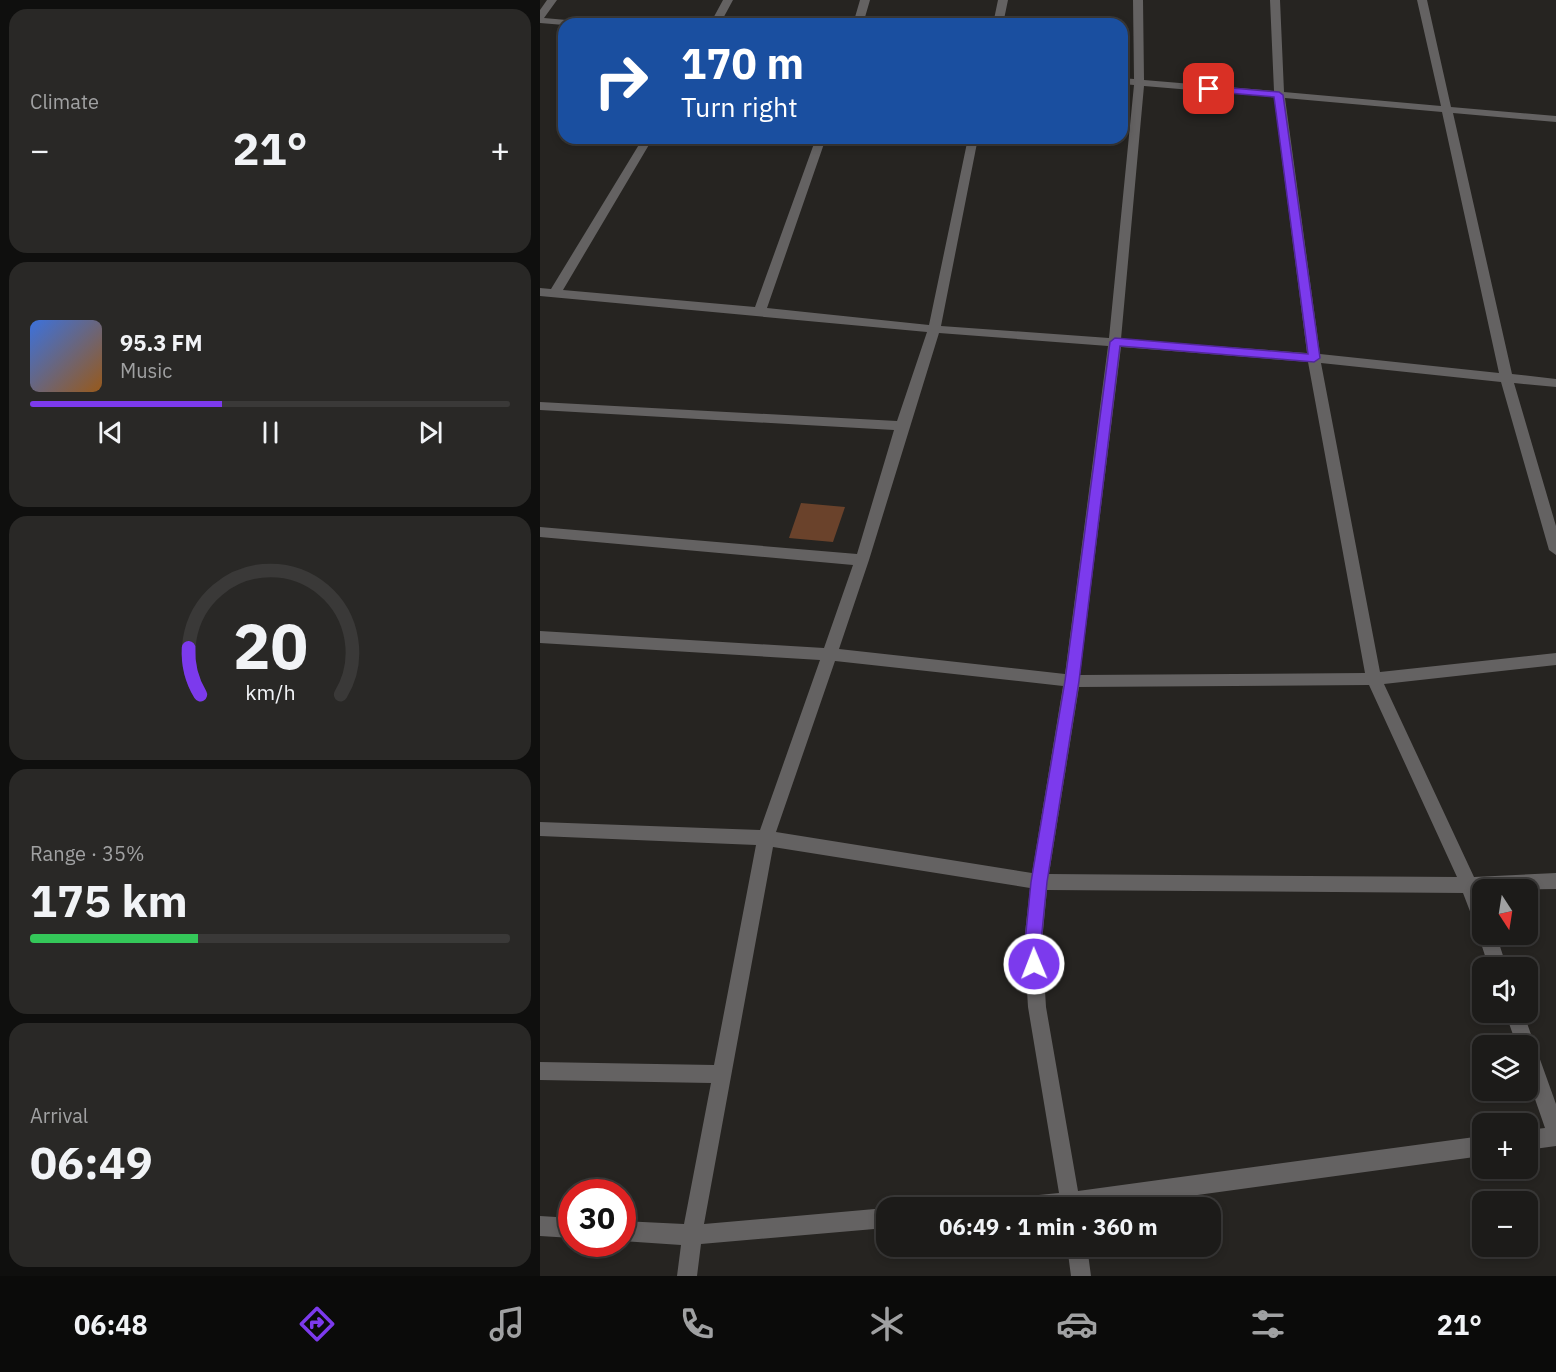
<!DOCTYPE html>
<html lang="en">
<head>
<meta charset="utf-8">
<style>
	body { margin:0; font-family:"IBM Plex Sans",sans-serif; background:#292826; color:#f1f3f6; height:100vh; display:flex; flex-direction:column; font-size:22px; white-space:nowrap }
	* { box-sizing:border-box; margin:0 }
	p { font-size:20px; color:#a0a1a2 }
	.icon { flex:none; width:33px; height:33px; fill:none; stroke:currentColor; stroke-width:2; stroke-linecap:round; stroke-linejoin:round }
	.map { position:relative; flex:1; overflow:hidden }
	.details { display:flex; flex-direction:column; gap:9px; padding:9px; background:#0f0f0e; width:540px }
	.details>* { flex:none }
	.banner { position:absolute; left:18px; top:18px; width:570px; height:126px; border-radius:18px; box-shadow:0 3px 9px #0003,0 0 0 2px #3a3938; background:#1a4fa0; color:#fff; overflow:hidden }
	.needle { width:39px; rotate:168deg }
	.buttons { position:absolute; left:932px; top:879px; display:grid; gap:12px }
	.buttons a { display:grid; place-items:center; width:66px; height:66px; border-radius:12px; background:#1c1b19; box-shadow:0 3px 9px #0003,0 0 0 2px #3a3938; font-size:30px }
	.speed { position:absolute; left:18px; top:1179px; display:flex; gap:12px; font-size:30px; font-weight:700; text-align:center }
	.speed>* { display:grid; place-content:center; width:78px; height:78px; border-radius:50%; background:#1c1b19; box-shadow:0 3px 9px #0003,0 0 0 2px #3a3938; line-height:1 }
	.speed .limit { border:9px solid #d22; background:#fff; color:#111 }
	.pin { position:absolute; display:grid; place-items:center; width:51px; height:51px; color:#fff; margin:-26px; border-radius:12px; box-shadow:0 3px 9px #0006 }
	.me { position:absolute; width:66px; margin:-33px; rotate:359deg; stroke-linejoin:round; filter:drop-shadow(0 0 4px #0008) }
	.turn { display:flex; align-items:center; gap:21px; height:126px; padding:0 24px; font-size:27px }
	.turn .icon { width:78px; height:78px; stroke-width:2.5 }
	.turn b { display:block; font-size:42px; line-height:51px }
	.big { font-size:45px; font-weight:800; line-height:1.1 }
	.details .widget { flex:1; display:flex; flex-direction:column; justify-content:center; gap:9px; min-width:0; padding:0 21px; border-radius:18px; background:#292826 }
	.details .dial { align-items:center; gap:0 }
	.dial svg { height:156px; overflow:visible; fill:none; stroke:#3a3938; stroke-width:7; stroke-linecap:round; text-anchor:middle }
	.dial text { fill:#f1f3f6; stroke:none }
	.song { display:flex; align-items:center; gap:18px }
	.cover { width:72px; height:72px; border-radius:9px; background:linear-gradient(135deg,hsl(220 70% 55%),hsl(30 70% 35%)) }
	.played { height:6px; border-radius:3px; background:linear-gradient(90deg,#7c3aed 40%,#3a3938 40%) }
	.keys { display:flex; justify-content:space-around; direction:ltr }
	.heat { display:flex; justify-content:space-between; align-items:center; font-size:33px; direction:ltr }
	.charge { height:9px; border-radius:4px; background:linear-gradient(90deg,#34c759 35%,#3a3938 0) }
	.trip { position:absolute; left:336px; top:1197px; width:345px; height:60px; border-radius:18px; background:#1c1b19; box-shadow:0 3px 9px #0003,0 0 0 2px #3a3938; font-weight:800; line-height:60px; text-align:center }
	.tab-bar { display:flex; height:96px; justify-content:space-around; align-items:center; background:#0b0b0a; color:#a0a1a2 }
	.tab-bar .icon { width:42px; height:42px }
	.tab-bar .selected { color:#7c3aed }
	.tab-bar b { font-size:27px; color:#f1f3f6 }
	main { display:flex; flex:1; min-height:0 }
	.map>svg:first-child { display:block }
	.building { fill:#6a422b }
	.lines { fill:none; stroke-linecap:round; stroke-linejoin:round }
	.minor { fill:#646262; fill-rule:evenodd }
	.route { fill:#7c3aed; stroke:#51269a; stroke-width:1.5 }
</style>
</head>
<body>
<main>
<section class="details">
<div class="widget"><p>Climate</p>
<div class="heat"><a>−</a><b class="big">21°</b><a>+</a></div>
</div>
<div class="widget">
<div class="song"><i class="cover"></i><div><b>95.3 FM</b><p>Music</p></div></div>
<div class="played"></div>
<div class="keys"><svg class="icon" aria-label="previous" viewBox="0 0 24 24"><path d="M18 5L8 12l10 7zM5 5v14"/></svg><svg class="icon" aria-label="pause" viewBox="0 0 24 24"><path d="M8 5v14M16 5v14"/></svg><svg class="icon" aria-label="next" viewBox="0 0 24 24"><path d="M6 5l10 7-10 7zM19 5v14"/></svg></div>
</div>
<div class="widget dial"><svg viewBox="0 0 100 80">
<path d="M14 69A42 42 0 1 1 86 69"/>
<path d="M14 69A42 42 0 0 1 8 45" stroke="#7c3aed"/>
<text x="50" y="56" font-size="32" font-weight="700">20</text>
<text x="50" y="72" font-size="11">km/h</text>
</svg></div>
<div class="widget"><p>Range · 35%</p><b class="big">175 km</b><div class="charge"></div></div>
<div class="widget"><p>Arrival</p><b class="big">06:49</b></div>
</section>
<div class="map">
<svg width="1016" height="1276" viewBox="0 0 1016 1276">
	<rect width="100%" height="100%" fill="#262421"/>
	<path class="building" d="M 261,503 L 305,507 L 293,542 L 249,538 Z"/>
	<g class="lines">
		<path class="minor" d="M 7,0 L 17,0 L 4,18 L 38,21 L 43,24 L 24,25 L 0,23 L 0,10 Z
			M 183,0 L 193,0 L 180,24 L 170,24 Z
			M 320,0 L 330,0 L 323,24 L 313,24 Z
			M 458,0 L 468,0 L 463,24 L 453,24 Z
			M 593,0 L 603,0 L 604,80 L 734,91 L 730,0 L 740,0 L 744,92 L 901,106 L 877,0 L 887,0 L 911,107 L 1016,116 L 1016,122 L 913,113 L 972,374 L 1016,379 L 1016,387 L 974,383 L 1016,526 L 1016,555 L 1009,550 L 961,382 L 781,363 L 840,672 L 1016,653 L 1016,665 L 844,684 L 934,877 L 1016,873 L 1016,889 L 942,890 L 940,892 L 942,934 L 956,934 L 967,968 L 949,968 L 938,934 L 941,929 L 936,927 L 923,893 L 507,890 L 502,942 L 506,1007 L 538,1191 L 942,1136 L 942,1156 L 563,1208 L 457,1208 L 460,1201 L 467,1198 L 519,1193 L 488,1007 L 484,942 L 490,888 L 233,847 L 164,1224 L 346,1208 L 346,1228 L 161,1244 L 157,1276 L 137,1276 L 141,1245 L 82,1241 L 82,1221 L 144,1224 L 171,1083 L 0,1080 L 0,1062 L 174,1065 L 216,845 L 0,836 L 0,822 L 220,830 L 280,660 L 0,643 L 0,631 L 284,648 L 313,565 L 0,537 L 0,527 L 317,554 L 354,430 L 0,410 L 0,402 L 357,421 L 387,332 L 0,296 L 0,288 L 11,289 L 103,138 L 113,138 L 23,290 L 215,307 L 276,138 L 286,138 L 227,308 L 389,325 L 428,138 L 438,138 L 401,326 L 569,338 L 594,85 L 582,84 L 582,78 L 594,79 ZM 604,86 L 734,97 L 767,353 L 581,339 ZM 745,98 L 902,112 L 959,373 L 780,354 ZM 399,333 L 568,346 L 525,674 L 299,649 L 329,560 ZM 581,347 L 768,362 L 825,673 L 540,675 ZM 295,661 L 523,686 L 492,873 L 236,832 ZM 829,685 L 917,877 L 509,874 L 539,687 Z
			M 965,1012 L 983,1012 L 1016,1104 L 1016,1146 L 987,1150 L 987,1130 L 1005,1128 L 987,1076 L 987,1046 L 977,1046 Z
			M 0,1216 L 32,1218 L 32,1238 L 0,1236 Z
			M 527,1246 L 547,1246 L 551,1276 L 531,1276 Z"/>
	</g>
	<path class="route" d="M 669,86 L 739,92 L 743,95 L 780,358 L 774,362 L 580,346 L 539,681 L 507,882 L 501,942 L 503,964 L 500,969 L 494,971 L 489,969 L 485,942 L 491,882 L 525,681 L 570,342 L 575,338 L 768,354 L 734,97 L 665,91 L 664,89 Z"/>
</svg>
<div class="buttons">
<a><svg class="needle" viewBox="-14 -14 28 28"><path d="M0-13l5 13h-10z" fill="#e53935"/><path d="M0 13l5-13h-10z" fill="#a0a1a2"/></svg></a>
<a><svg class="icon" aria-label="sound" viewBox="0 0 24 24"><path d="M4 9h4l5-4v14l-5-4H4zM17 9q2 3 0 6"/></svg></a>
<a><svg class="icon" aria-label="layers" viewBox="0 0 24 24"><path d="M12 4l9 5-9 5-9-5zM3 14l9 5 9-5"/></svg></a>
<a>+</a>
<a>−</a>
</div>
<div class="speed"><div class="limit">30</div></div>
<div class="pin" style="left:669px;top:89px;background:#d93025"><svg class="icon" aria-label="arrive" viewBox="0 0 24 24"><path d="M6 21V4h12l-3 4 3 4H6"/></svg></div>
<svg class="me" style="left:494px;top:964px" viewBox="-20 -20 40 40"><circle r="17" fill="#7c3aed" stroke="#fff" stroke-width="3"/><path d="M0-11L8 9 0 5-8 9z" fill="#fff"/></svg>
<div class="trip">06:49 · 1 min · 360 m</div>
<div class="banner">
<div class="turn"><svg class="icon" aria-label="right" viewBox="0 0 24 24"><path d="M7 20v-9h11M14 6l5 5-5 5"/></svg><div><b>170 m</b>Turn right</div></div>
</div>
</div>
</main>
<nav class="tab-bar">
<b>06:48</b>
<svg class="icon selected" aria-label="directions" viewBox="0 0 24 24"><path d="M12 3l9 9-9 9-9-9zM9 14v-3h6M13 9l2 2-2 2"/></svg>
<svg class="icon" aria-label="music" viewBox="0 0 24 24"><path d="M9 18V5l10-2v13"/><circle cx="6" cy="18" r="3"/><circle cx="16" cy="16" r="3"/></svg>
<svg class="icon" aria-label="phone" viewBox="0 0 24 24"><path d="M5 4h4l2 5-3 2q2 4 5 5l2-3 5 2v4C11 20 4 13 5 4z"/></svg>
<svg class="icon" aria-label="climate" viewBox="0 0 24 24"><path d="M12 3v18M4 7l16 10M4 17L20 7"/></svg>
<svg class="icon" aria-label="car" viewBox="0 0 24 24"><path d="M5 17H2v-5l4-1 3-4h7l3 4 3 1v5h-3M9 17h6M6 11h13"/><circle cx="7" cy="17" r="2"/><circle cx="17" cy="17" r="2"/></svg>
<svg class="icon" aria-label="filters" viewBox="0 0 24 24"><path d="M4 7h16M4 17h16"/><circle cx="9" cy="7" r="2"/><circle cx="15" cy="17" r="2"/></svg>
<b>21°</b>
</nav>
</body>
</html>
